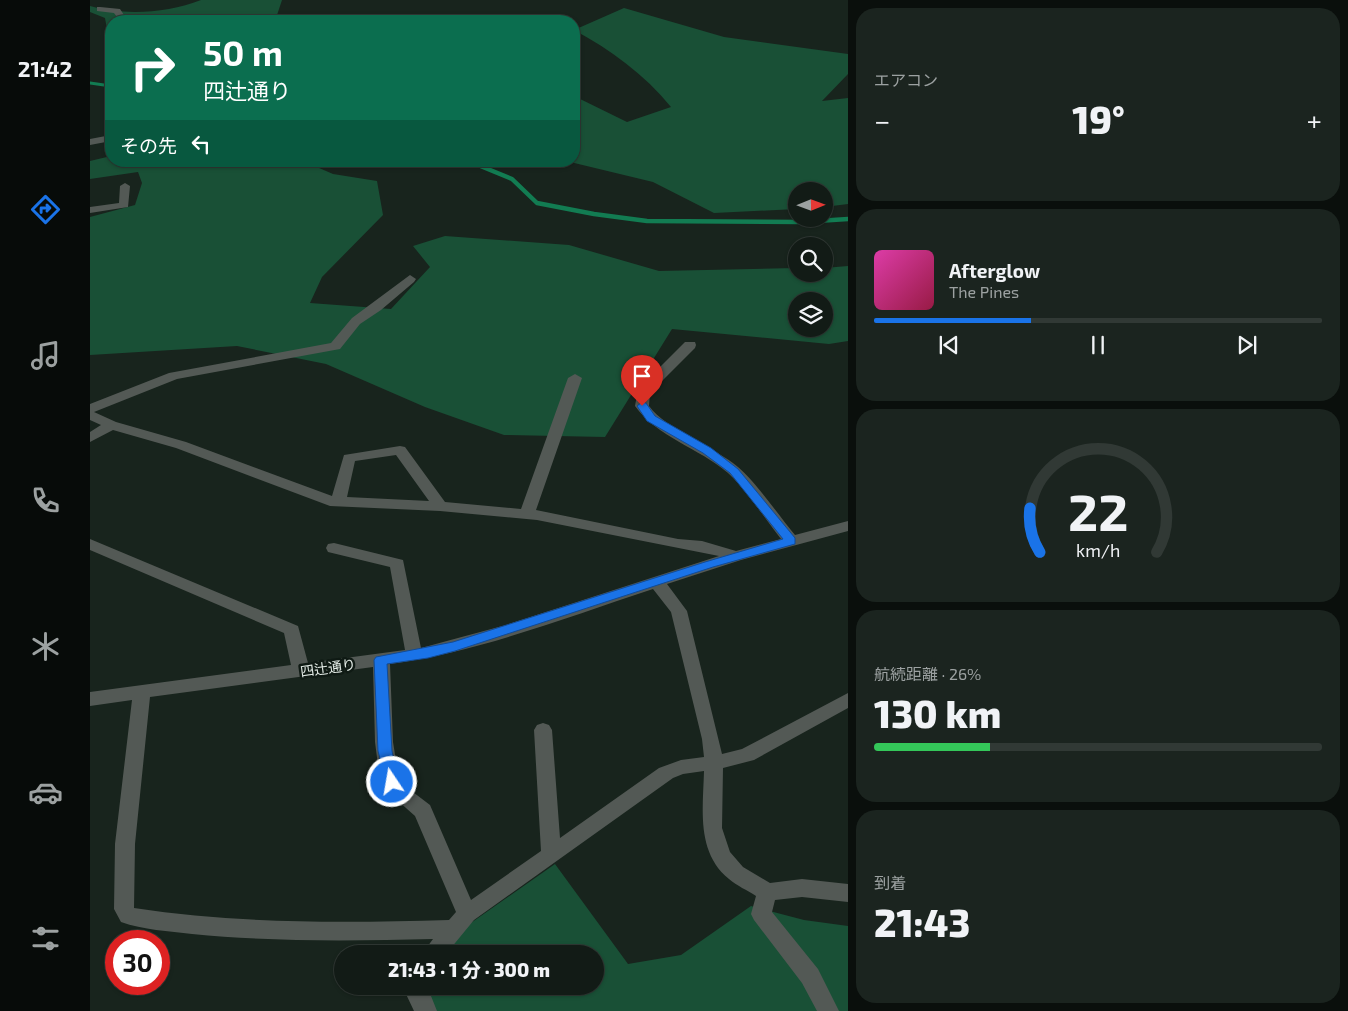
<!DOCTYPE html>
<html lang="ja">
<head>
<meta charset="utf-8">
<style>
	body { margin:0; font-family:"Exo 2","Noto Sans JP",sans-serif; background:#1b241f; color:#f1f3f6; height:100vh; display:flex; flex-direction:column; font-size:19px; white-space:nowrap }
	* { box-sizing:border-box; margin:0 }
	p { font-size:16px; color:#9ca1a1 }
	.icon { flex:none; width:28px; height:28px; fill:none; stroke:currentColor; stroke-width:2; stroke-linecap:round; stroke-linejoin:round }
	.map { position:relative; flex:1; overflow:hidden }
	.details { display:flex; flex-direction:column; gap:8px; padding:8px; background:#0a0f0c; width:500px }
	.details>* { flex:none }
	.banner { position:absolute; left:15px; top:15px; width:475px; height:152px; border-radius:20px; box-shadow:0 1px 4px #0004,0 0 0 1px #313935; background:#0b6e4f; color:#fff; overflow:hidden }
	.needle { width:32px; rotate:89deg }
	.tools { position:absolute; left:698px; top:182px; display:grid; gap:10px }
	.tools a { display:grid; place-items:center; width:45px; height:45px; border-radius:50%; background:#121b16; box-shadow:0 1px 4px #0004,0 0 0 1px #313935; font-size:25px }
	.speed { position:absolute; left:15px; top:930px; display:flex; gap:10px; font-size:25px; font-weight:700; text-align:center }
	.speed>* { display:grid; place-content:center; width:65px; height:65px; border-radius:50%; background:#121b16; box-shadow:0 1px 4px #0004,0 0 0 1px #313935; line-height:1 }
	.speed .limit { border:8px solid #d22; background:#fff; color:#111 }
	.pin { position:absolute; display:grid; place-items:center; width:42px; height:42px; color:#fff; margin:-51px -21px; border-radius:50% 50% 50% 0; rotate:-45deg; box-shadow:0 0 5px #0007 }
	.pin .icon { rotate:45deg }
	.me { position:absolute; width:55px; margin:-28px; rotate:348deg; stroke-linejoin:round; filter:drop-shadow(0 0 4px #0008) }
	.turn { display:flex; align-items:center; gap:18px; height:105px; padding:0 15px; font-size:22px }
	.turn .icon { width:65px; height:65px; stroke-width:2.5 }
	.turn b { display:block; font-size:35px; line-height:42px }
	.then { display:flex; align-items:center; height:48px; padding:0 15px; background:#0003; gap:10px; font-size:19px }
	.big { font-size:38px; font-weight:800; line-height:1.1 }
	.details .widget { flex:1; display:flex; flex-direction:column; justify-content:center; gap:8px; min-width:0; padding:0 18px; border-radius:20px; background:#1b241f }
	.details .dial { align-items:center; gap:0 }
	.dial svg { height:130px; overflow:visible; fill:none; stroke:#313935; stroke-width:7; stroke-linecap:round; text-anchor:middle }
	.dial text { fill:#f1f3f6; stroke:none }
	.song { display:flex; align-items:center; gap:15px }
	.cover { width:60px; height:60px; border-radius:8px; background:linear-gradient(135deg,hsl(320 70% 55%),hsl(340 70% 35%)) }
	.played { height:5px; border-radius:2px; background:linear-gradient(90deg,#1a73e8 35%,#313935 35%) }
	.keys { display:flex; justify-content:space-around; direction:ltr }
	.heat { display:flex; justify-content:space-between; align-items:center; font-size:28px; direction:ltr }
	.charge { height:8px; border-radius:4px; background:linear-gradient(90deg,#34c759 26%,#313935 0) }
	.trip { position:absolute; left:244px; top:945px; width:270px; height:50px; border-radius:25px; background:#121b16; box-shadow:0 1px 4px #0004,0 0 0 1px #313935; font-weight:800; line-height:50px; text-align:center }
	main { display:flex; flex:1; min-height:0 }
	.tab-bar { display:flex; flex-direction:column; width:90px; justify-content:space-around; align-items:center; background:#070b09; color:#9ca1a1 }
	.tab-bar .icon { width:35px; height:35px }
	.tab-bar .active { color:#1a73e8 }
	.tab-bar b { font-size:22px; color:#f1f3f6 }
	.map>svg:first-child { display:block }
	.green { fill:#195036; fill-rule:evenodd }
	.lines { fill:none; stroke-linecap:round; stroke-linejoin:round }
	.stream-far1 { stroke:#127c52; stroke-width:3 }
	.stream { stroke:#127c52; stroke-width:4.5 }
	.minor { fill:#535955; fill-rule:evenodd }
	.route { fill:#1a73e8; stroke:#114b97 }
	.labels { text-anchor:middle; stroke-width:5; stroke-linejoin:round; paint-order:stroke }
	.street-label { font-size:14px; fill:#e2eae5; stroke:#0f1a14 }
</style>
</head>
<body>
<main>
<nav class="tab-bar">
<b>21:42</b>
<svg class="icon active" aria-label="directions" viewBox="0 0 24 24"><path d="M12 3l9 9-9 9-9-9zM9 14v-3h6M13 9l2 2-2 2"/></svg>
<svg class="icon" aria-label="music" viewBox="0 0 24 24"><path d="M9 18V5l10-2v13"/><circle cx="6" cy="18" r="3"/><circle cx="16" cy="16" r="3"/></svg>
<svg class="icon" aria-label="phone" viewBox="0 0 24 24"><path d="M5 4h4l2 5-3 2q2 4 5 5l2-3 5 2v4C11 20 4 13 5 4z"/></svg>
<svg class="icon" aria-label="climate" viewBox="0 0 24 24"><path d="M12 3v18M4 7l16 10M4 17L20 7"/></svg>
<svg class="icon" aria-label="car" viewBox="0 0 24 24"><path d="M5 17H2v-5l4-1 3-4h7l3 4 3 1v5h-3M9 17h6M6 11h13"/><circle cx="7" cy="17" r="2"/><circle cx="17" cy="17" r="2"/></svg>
<svg class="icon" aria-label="filters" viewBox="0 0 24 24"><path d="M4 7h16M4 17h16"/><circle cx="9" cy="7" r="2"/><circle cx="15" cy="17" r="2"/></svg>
</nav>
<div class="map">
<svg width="758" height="1011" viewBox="0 0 758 1011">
	<rect width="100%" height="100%" fill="#18241d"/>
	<path class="green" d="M 111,0 L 192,0 L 185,21 L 21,21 L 21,52 L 15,18 L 0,12 L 0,6 C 35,16 77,13 111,0 Z
		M 534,8 L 634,37 L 758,54 L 758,74 L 732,101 L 758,98 L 758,204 L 734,207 L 734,191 L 706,191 L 706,209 L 624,213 L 563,182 L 476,161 L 484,161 L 484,96 L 537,122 L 581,107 C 554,74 521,50 484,30 Z
		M 21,156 L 21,161 L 213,161 L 243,174 L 287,181 L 293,215 L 232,277 L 220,303 L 301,309 L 340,267 L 323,246 L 355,236 L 479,245 L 569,271 L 706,268 L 706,274 L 734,274 L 734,268 L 758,266 L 758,341 L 739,344 L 582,329 L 515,437 L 414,435 L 335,407 L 236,364 L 147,346 L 0,355 L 0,217 L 45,205 L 52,183 L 48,172 L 0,179 L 0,161 ZM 706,301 L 734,301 L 734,329 L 706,329 Z
		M 465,864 L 538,964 L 591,955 L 661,906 L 714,920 L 758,926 L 758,1011 L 344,1011 L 334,986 L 505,986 L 505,954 L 351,954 L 368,932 Z"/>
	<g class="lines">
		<path class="stream-far1" d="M 0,83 L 21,86
			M 379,161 L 391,166"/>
		<path class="stream" d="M 388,165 L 422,179 L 447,203 L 504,214 L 557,221 L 712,222 L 758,219"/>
		<path class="minor" d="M 10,7 L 30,9 L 38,21 L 30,21 L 24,13 L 7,11 L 7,7 Z
			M 21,135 L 21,141 L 0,145 L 0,139 Z
			M 35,183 L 40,186 L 38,207 L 0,213 L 0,207 L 29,203 L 30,186 Z
			M 320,275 L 326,279 L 324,282 L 291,310 L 270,324 L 250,349 L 87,379 L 4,412 L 26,422 L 96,442 L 242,496 L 254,455 L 310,446 L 315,447 L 355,502 L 431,509 L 478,378 L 485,374 L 492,378 L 446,510 L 588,539 L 612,541 L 646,551 L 691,539 C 675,519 656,489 638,473 C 609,448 567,437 545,406 L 548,389 L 595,342 L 605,342 L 606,345 L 605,348 L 560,393 L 559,406 C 577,430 623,446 648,467 C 666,482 689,516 705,535 L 758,521 L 758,531 L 651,560 L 577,584 L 597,611 L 632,754 L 652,749 L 758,693 L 758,708 L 664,760 L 633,768 L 632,828 L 640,852 L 653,867 L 680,883 L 712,879 L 758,884 L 758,902 L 712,897 L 685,900 L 682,912 L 728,969 L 749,1011 L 727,1011 L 712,983 L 664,920 L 661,914 L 666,896 C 657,890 647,886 639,879 C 606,852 613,809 614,771 L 593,774 L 583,778 L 384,920 L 356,954 L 332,954 L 343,939 C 263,941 182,942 102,934 C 79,931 53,930 31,922 L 24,909 L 25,844 L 42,700 L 0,706 L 0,692 L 201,665 L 194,633 L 0,550 L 0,539 L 208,626 L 218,663 L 315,650 L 300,567 L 238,552 L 236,548 L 238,544 L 244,543 L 313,560 L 331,648 L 416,625 L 629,556 L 447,520 L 350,511 L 240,506 L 86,448 L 23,430 L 0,442 L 0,432 L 11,425 L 0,420 L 0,404 L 79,373 L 241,343 L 262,318 ZM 306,455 L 339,501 L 257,497 L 265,461 ZM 563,589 L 581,612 L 612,739 L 614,757 L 591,760 L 569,768 L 470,838 L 462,730 L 459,725 L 453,723 L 447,725 L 444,730 L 451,851 L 381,900 L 340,805 L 315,786 L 308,773 L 303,742 L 300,664 C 390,652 477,617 563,589 ZM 283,667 L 285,742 L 289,773 L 298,792 L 325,816 L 366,912 L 359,920 C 254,923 149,924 44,908 L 45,844 L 60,697 Z
			M 315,986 L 337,986 L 347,1011 L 324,1011 L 315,992 Z"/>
	</g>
	<path class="route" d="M 552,402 L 556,403 L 565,416 L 621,448 L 648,469 L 705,538 L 705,544 L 623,567 L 365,651 L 338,658 L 297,664 L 302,751 L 309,782 L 307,786 L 297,786 L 288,751 L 284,660 L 286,657 L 363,642 L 615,562 L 693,539 L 640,473 L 613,453 L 557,421 L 547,406 Z"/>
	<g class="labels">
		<g class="street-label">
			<text transform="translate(238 668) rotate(-8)" y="5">四辻通り</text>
		</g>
	</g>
</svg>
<div class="tools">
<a><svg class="needle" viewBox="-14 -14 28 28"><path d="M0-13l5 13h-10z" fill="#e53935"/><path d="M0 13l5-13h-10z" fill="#9ca1a1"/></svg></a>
<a><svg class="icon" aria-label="search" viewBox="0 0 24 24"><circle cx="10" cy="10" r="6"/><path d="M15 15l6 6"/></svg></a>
<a><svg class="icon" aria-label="layers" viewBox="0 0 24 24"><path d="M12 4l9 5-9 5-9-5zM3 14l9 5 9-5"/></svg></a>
</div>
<div class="speed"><div class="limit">30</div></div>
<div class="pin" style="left:552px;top:406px;background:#d93025"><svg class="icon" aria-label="arrive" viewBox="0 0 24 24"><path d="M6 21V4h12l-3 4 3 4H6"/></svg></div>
<svg class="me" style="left:302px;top:782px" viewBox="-20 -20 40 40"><circle r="17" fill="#1a73e8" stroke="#fff" stroke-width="3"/><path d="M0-11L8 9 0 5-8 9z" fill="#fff"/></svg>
<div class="trip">21:43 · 1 分 · 300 m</div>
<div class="banner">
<div class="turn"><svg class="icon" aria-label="right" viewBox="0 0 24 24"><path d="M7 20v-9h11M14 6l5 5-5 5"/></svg><div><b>50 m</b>四辻通り</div></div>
<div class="then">その先<svg class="icon" aria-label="left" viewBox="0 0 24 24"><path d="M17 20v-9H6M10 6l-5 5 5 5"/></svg></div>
</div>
</div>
<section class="details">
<div class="widget"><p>エアコン</p>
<div class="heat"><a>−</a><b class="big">19°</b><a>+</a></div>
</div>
<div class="widget">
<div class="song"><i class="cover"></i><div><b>Afterglow</b><p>The Pines</p></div></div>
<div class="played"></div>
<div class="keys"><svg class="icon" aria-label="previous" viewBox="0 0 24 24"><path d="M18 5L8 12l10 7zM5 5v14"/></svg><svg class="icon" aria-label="pause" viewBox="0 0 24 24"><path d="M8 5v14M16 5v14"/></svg><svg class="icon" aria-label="next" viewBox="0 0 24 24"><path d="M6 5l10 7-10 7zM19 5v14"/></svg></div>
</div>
<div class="widget dial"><svg viewBox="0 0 100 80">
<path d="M14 69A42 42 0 1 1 86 69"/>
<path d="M14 69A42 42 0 0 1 8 42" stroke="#1a73e8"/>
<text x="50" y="56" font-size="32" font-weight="700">22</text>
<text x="50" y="72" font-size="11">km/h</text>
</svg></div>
<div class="widget"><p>航続距離 · 26%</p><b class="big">130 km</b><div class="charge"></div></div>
<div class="widget"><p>到着</p><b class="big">21:43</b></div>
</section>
</main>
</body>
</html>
